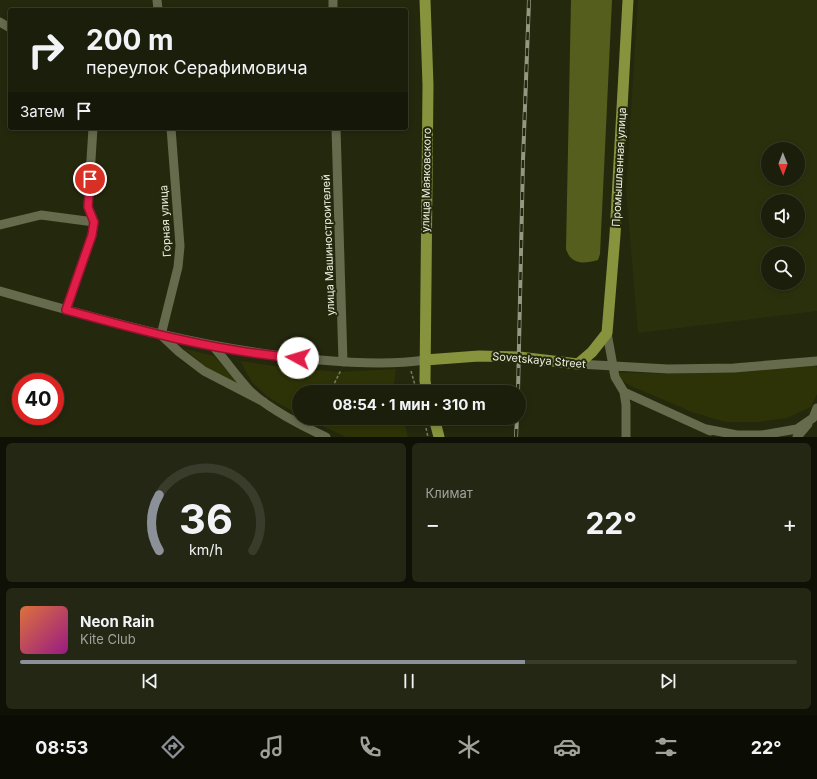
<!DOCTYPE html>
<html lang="ru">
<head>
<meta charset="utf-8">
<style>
	body { margin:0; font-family:Inter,sans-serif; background:#242713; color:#f1f3f6; height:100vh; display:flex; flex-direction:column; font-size:15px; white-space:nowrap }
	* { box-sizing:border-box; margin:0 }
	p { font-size:13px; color:#a0a29c }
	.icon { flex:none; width:22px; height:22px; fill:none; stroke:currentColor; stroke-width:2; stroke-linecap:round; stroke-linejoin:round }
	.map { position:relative; height:437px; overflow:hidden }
	.drawer { display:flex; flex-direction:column; gap:6px; padding:6px; background:#0f1006; flex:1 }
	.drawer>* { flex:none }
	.hud { position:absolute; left:8px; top:8px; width:400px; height:122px; border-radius:4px; box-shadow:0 2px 6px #0003,0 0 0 1px #393c2b; background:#1b1e0a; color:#f1f3f6; overflow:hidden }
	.needle { width:26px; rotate:179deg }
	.tools { position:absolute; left:761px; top:142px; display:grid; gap:8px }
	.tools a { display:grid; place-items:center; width:44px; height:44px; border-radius:50%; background:#1b1e0a; box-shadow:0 2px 6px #0003,0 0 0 1px #393c2b; font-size:20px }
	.speed { position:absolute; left:12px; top:373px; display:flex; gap:8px; font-size:20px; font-weight:700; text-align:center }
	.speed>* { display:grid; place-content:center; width:52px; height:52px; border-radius:50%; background:#1b1e0a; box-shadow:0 2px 6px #0003,0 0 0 1px #393c2b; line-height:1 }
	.speed .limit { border:6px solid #d22; background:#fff; color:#111 }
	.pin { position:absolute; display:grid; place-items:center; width:34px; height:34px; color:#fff; margin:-17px; border:2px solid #fff; border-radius:50%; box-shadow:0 1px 4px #0007 }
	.me { position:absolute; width:44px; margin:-22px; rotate:276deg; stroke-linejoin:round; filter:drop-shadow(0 0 3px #0008) }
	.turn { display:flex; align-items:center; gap:14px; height:84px; padding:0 12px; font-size:18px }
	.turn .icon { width:52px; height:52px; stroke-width:2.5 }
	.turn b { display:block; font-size:28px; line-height:34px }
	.then { display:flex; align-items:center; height:38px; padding:0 12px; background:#0003; gap:8px; font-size:15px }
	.big { font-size:30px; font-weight:700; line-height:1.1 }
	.drawer .widget { flex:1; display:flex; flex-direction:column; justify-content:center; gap:6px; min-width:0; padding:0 14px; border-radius:6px; background:#242713 }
	.drawer .dial { align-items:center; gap:0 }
	.dial svg { height:104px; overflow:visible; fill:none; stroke:#393c2b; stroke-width:7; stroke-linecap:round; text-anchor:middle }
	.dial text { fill:#f1f3f6; stroke:none }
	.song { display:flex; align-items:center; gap:12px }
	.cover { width:48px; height:48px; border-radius:6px; background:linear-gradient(135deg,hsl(20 70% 55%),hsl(310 70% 35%)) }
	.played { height:4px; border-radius:2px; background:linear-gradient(90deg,#8c9099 65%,#393c2b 65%) }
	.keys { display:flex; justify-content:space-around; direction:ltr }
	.heat { display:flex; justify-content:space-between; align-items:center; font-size:22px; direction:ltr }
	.drawer .tiles { flex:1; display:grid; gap:6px; grid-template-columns:1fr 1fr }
	.widget:last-child { grid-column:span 2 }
	.trip { position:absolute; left:292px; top:385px; width:234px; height:40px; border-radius:20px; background:#1b1e0a; box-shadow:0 2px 6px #0003,0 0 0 1px #393c2b; font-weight:700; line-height:40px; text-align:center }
	.dock { display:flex; height:64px; justify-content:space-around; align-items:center; background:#0b0c04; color:#a0a29c }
	.dock .icon { width:28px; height:28px }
	.dock .on { color:#8c9099 }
	.dock b { font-size:18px; color:#f1f3f6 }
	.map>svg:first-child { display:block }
	.built { fill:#2b300c; fill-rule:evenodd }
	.green { fill:#2e3307 }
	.forest { fill:#555e1d }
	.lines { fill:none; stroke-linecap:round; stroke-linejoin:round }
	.path { stroke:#7a7e67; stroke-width:1.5; stroke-dasharray:3 2; stroke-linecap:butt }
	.minor { stroke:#666b4d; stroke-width:9 }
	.major { stroke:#87933d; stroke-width:11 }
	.rail-casing { stroke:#949883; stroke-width:4 }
	.rail { stroke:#24280d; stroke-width:2.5; stroke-dasharray:8; stroke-linecap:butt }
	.route-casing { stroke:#92132f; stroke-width:10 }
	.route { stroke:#e11d48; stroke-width:7 }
	.labels { text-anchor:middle; stroke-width:4; stroke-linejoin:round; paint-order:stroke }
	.street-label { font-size:11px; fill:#edf1e0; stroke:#24280d }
</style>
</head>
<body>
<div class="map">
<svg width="817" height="437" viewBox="0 0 817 437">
	<rect width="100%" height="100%" fill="#24280d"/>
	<path class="built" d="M 638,0 L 817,0 L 817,311 L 638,333 L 626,190 ZM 768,149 L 798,149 L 798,179 L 768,179 ZM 768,201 L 798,201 L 798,231 L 768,231 ZM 768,253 L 798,253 L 798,283 L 768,283 Z"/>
	<path class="green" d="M 185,349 L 214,356 L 241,386 L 210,370 Z
		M 240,361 L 282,367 L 340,372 L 396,369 L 394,384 L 396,392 L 299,392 L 299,415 L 268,397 L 252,382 Z
		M 812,363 L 817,368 L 817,394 L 811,407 L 787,418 L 759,422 L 725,422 L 692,412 L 631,386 L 607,372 L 669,374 L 743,371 Z
		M 305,418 L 403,418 L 408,437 L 346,437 Z"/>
	<path class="forest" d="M 571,0 L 612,0 L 600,254 L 598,260 C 584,264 571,265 566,249 Z"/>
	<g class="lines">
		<path class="path" d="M 411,371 L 417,392
			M 330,392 L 341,370
			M 426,428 L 428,437"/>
		<path class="minor" d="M 157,0 L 158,10
			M 333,0 L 333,10
			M 0,22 L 10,28
			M 171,128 L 180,246 L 178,267 L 161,335 L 179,352 L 204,371 L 264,402
			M 336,128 L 343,362
			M 0,225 L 41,215 L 94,222
			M 0,291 C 105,321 210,351 320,360 C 354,363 391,365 425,360
			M 66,310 L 92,235 L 94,222 L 88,207 L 93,128
			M 607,333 L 615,377 L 624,392 L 626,405 L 626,437
			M 213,346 C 226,361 237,377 250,391 C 267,408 304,427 326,437
			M 578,364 L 668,369 L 734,368 L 817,361
			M 624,392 L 710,431
			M 706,429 L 737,435 L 762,435 L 797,429 L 813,418 L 817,408
			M 797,437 L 808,424"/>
		<path class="major" d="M 425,0 L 428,85 L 425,381 L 427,392
			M 425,360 L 479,356 L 519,357 L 578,364 L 592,352 L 607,333 L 615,235 L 628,0
			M 434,418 L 439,437"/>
		<g class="rail-casing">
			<path id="rail" d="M 518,392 L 523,160 L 529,0
				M 516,437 L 517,418"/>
		</g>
		<use href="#rail" class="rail"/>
	</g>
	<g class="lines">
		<g class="route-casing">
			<path id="route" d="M 90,179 L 88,207 L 94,222 L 92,235 L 66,310 C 142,331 219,352 298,358"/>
		</g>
		<use href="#route" class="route"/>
	</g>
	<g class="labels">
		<g class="street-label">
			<text transform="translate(619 167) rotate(-87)" y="4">Промышленная улица</text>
			<text transform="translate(426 180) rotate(-89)" y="4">улица Маяковского</text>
			<text transform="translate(165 221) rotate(-93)" y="4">Горная улица</text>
			<text transform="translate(328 245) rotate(-92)" y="4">улица Машиностроителей</text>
			<text transform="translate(539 360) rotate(5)" y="4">Sovetskaya Street</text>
		</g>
	</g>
</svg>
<div class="tools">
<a><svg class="needle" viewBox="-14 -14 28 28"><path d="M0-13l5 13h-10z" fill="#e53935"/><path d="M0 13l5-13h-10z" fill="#a0a29c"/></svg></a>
<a><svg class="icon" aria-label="sound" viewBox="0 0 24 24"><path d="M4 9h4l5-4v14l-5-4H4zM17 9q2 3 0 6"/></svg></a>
<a><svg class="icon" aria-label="search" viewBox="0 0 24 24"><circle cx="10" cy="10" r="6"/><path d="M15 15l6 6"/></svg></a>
</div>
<div class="speed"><div class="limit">40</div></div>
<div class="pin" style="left:90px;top:179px;background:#d93025"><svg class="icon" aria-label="arrive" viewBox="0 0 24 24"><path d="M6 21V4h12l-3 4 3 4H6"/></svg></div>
<svg class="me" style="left:298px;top:358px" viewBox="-20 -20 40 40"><circle r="19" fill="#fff"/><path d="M0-13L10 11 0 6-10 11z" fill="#e11d48"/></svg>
<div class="trip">08:54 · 1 мин · 310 m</div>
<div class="hud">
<div class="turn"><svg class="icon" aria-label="right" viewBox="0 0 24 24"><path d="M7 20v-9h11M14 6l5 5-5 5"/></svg><div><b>200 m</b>переулок Серафимовича</div></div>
<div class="then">Затем<svg class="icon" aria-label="arrive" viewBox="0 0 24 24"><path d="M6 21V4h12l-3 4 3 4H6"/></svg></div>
</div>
</div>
<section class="drawer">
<div class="tiles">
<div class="widget dial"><svg viewBox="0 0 100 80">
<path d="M14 69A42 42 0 1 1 86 69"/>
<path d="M14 69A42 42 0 0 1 14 26" stroke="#8c9099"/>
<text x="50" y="56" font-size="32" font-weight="700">36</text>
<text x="50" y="72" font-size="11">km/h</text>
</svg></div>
<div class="widget"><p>Климат</p>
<div class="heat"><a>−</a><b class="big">22°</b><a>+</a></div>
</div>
<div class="widget">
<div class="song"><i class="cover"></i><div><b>Neon Rain</b><p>Kite Club</p></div></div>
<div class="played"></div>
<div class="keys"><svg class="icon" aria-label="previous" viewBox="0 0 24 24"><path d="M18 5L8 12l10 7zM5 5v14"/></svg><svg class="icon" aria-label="pause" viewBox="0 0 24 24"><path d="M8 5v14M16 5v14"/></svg><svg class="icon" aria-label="next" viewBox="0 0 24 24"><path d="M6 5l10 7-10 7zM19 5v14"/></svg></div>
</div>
</div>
</section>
<nav class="dock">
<b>08:53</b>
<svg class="icon on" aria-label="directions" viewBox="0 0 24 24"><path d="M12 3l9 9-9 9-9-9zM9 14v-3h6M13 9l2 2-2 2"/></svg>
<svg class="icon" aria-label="music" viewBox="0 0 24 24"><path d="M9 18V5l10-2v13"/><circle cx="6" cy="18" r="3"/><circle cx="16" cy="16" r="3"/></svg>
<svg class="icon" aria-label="phone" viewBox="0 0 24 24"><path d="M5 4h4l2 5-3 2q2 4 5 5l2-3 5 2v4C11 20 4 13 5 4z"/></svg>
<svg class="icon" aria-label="climate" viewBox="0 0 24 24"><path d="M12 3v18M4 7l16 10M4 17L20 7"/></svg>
<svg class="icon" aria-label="car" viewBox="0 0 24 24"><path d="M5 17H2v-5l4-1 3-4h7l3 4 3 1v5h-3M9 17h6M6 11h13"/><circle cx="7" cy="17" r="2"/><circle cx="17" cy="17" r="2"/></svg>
<svg class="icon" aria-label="filters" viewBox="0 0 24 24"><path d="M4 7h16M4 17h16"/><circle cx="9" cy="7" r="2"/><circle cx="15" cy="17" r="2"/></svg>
<b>22°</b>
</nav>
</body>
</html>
